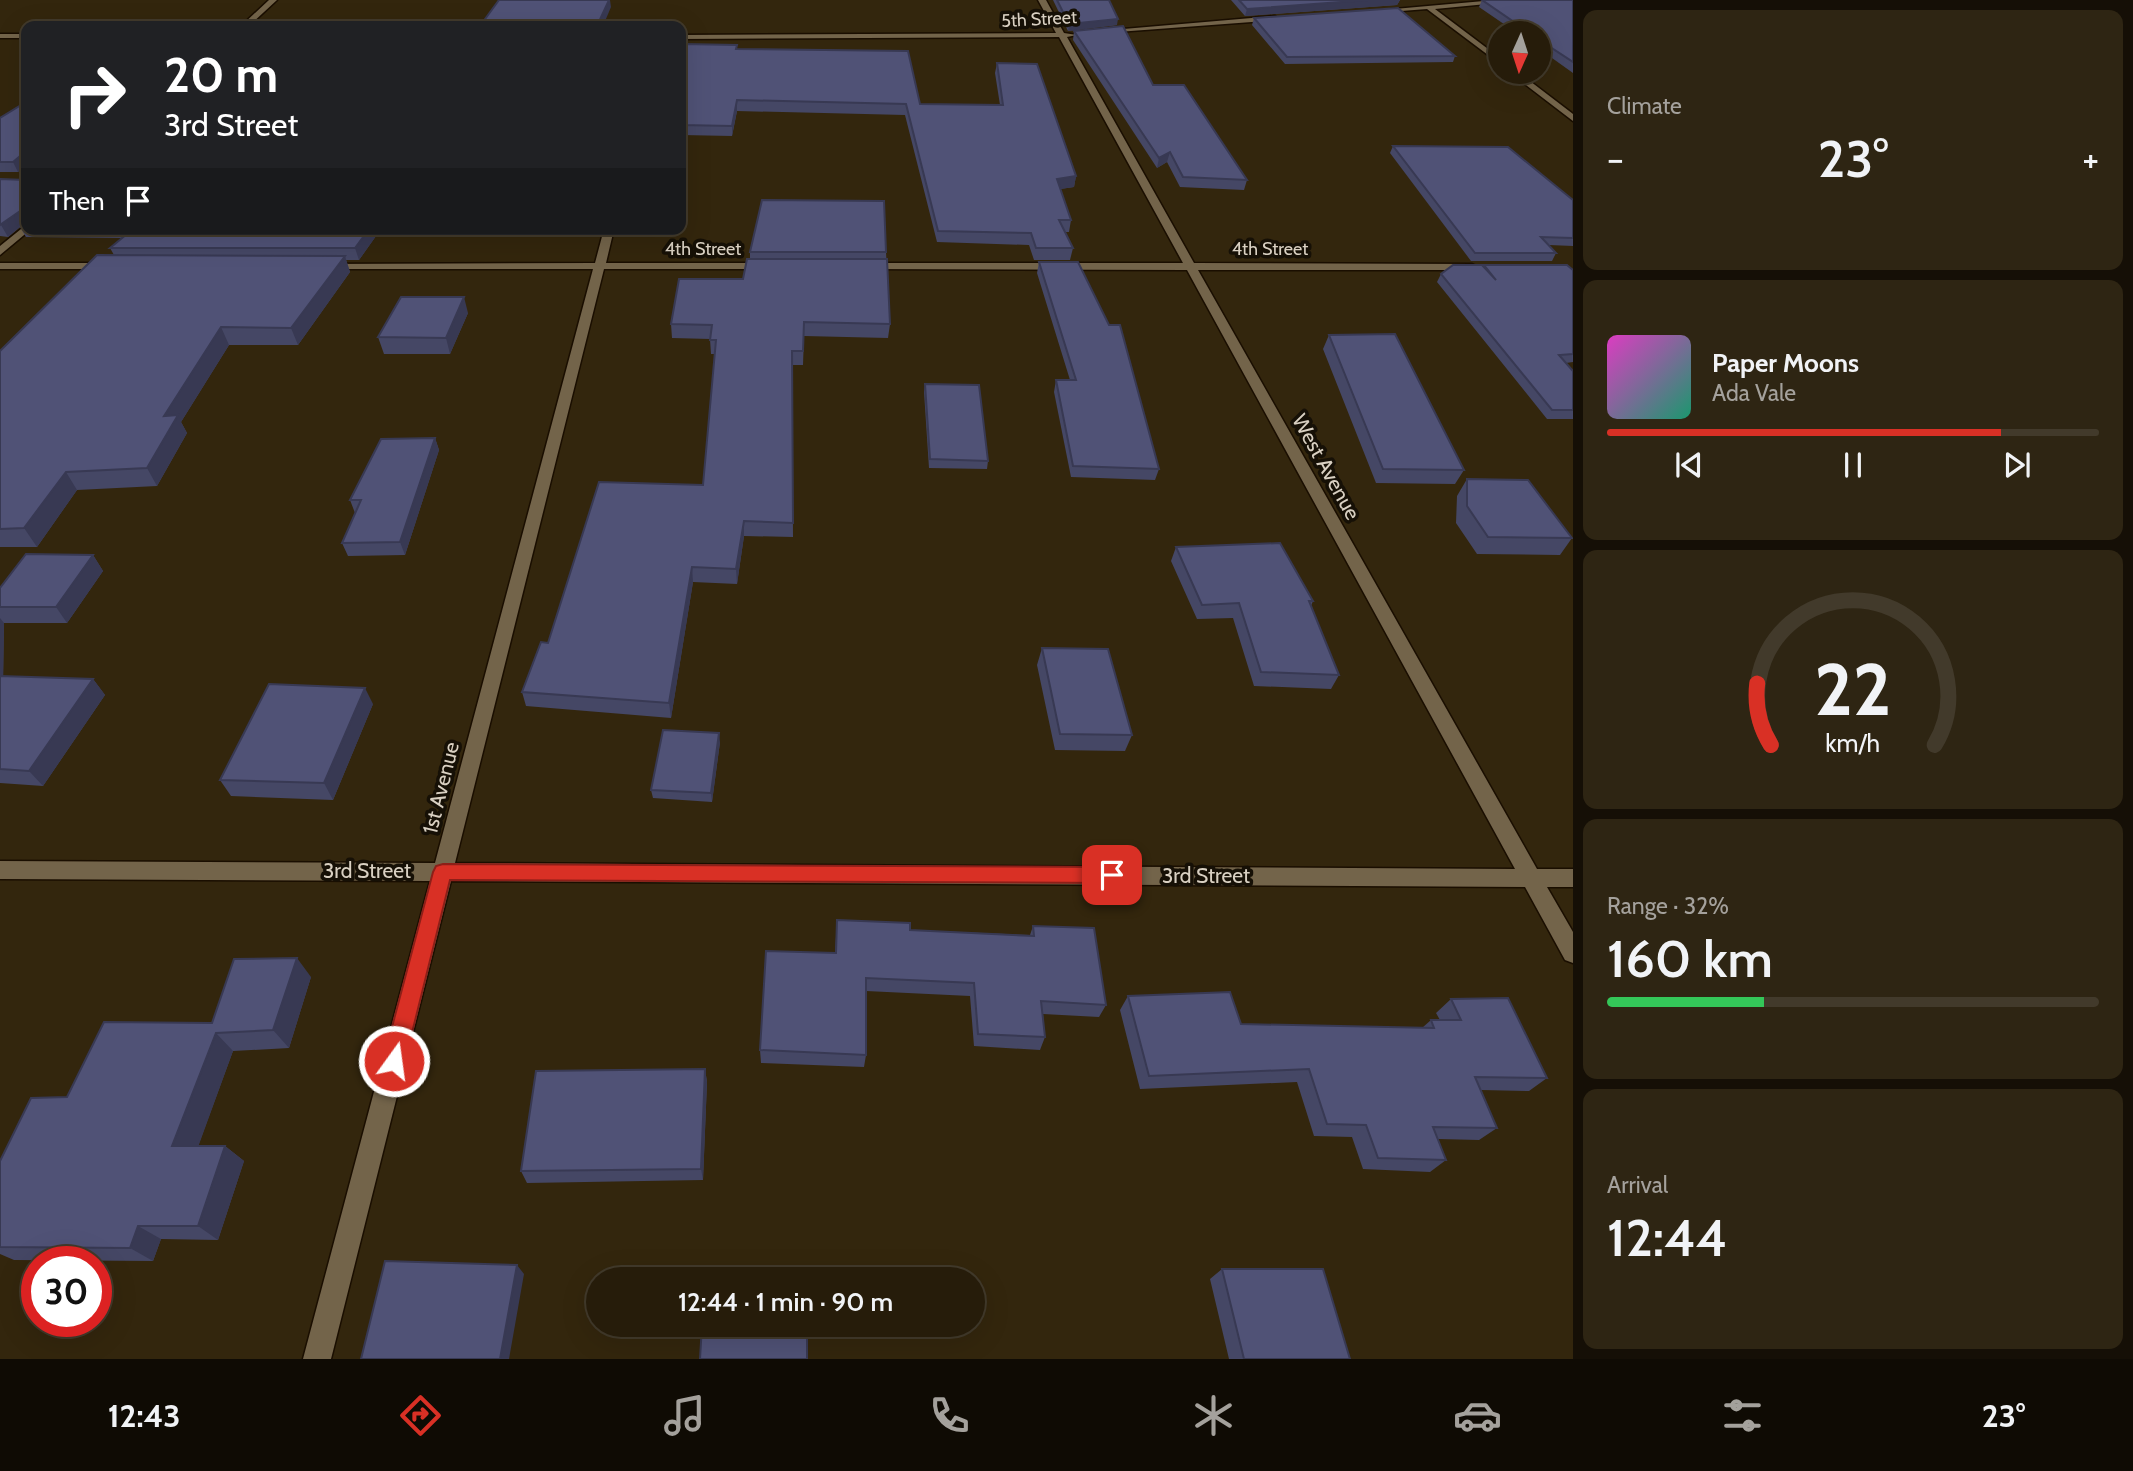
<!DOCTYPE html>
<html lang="en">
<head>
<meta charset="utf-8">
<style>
	body { margin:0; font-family:Cabin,sans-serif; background:#2e2513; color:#f1f3f6; height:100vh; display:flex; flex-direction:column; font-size:26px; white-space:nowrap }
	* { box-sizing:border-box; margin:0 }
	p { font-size:23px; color:#a4a19c }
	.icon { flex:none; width:38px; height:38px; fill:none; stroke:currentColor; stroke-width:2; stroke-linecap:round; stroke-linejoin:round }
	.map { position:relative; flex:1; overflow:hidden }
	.sheet { display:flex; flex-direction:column; gap:10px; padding:10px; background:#150f06; width:560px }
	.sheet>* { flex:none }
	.top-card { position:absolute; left:21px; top:21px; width:665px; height:214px; border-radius:14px; box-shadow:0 7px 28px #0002,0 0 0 2px #423a2b; background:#202124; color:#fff; overflow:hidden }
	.needle { width:46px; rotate:183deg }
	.buttons { position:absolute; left:1488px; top:21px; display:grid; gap:14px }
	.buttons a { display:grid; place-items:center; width:63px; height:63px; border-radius:50%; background:#261c0a; box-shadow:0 7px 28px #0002,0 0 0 2px #423a2b; font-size:35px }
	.speed { position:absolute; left:21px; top:1246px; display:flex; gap:14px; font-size:35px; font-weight:700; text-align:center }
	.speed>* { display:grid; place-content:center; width:91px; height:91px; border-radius:50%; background:#261c0a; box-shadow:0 7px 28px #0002,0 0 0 2px #423a2b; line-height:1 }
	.speed .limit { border:10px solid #d22; background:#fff; color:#111 }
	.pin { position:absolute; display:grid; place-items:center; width:60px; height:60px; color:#fff; margin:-30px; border-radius:14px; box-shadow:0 4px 10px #0006 }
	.me { position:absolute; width:77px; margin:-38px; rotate:14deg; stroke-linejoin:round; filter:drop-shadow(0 0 5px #0008) }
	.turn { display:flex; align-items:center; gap:24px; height:147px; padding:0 28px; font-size:32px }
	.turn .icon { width:91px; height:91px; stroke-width:2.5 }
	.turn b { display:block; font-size:49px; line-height:60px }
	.then { display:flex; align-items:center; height:66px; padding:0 28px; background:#0003; gap:14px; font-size:26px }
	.big { font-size:52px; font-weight:600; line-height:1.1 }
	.sheet .card { flex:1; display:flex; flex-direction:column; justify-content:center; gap:10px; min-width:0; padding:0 24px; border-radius:14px; background:#2e2513 }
	.sheet .dial { align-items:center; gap:0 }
	.dial svg { height:182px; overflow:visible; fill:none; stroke:#423a2b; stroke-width:7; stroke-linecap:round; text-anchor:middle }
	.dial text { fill:#f1f3f6; stroke:none }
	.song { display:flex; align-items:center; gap:21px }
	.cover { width:84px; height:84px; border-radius:10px; background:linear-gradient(135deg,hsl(310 70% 55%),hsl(160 70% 35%)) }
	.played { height:7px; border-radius:4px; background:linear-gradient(90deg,#d93025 80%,#423a2b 80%) }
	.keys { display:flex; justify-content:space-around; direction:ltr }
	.heat { display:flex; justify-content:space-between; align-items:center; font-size:38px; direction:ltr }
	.charge { height:10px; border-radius:5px; background:linear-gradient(90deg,#34c759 32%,#423a2b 0) }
	.trip { position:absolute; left:586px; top:1267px; width:399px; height:70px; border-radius:35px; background:#261c0a; box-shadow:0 7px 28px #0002,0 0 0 2px #423a2b; font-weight:600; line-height:70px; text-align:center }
	.menu { display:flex; height:112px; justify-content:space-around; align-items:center; background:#0f0b04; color:#a4a19c }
	.menu .icon { width:49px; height:49px }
	.menu .on { color:#d93025 }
	.menu b { font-size:32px; color:#f1f3f6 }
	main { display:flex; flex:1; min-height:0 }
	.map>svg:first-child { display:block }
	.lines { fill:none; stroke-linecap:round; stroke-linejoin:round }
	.minor-casing { stroke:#1a0e00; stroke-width:3 }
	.minor { fill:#73644a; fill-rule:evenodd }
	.wall { fill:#454765 }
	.shaded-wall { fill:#383953 }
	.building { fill:#505276; stroke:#383953; stroke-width:2 }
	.route { fill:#d93025; stroke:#8d1f18; stroke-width:2 }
	.labels { text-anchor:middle; stroke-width:7; stroke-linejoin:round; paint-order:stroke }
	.far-street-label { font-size:18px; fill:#d9d0c2; stroke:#161006 }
	.street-label { font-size:21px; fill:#d9d0c2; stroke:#161006 }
</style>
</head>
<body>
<main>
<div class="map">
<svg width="1573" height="1359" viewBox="0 0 1573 1359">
	<rect width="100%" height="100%" fill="#33260d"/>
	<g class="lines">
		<g class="minor-casing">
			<path id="minor" d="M 269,0 L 277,0 L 249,26 L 241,26 Z
				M 1038,0 L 1046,0 L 1064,33 L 1077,35 L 1067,37 L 1194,263 L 1472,264 L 1478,267 L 1472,270 L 1198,270 L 1537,869 L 1573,869 L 1573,887 L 1547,887 L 1573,932 L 1573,963 L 1565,960 L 1525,887 L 451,881 L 331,1359 L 303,1359 L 430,881 L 0,879 L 0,861 L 435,863 L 593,269 L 327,269 L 323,268 L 323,264 L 595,263 L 604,229 L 614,229 L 606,263 L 768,263 L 774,266 L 768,269 L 604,269 L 455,863 L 1515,869 L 1187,270 L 866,269 L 860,266 L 866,263 L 1183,263 L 1059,37 L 681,39 L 681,35 L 1056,33 Z
				M 1495,0 L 1528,0 L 1435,9 L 1500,58 L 1500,64 L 1427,9 L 1376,13 L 1372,11 Z
				M 1275,16 L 1278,20 L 1104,33 L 1100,31 Z
				M 0,34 L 26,34 L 26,38 L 0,38 Z
				M 1509,72 L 1518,72 L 1573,114 L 1573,121 Z
				M 26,225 L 26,229 L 30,230 L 0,255 L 0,246 Z
				M 0,263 L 110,263 L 116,266 L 110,269 L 0,269 Z"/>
		</g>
		<use href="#minor" class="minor"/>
	</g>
	<path class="wall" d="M 1053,0 L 1109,0 L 1117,25 L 1068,31 Z
		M 1231,0 L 1400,0 L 1397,5 L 1245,16 Z
		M 1482,0 L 1573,0 L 1573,73 L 1538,48 L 1538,33 L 1517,33 L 1479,7 Z
		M 1254,18 L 1455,56 L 1453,62 L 1285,64 L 1252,25 Z
		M 1074,31 L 1153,85 L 1247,180 L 1244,190 L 1180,187 L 1167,162 L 1157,168 L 1073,40 Z
		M 737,45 L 737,49 L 920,104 L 1000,105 L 995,73 L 997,63 L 1076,176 L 1074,187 L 1060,189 L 1071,220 L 1069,232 L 1064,232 L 1073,248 L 1070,260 L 1034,260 L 1029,245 L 937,242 L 905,115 L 737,111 L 732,136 L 681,135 L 681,51 Z
		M 26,102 L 26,165 L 18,172 L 0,172 L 0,118 Z
		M 1393,146 L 1573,200 L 1573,246 L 1549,245 L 1556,253 L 1552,261 L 1471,261 L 1390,153 Z
		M 0,179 L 26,180 L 26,229 L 381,229 L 359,260 L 346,260 L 350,272 L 298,345 L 229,345 L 181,422 L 187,433 L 157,486 L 77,490 L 37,547 L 0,547 L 0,351 L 114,255 L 110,248 L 122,238 L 26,237 L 20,227 L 8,237 L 0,236 Z
		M 750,252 L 886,252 L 890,324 L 888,338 L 804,336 L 803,365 L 792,365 L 793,537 L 744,536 L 737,584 L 693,582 L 671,718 L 526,706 L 522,692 L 548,643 L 703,485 L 715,354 L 711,354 L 710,339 L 672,338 L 671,324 L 743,279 L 750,259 Z
		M 1039,262 L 1159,469 L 1155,480 L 1071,477 L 1054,392 L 1056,380 L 1070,380 L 1037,273 Z
		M 1483,266 L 1573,270 L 1573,362 L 1566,363 L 1573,371 L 1573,419 L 1547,419 L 1437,282 L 1441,274 Z
		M 468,313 L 450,354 L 384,354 L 378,337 Z
		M 1329,335 L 1464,470 L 1455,484 L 1376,483 L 1323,349 Z
		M 925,384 L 988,461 L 987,469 L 929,468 L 924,392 Z
		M 435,438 L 439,450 L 405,555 L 348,556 L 342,543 L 355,513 L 350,500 Z
		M 1467,479 L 1572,538 L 1560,555 L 1477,554 L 1456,523 L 1457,496 Z
		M 1176,547 L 1313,601 L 1311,606 L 1339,675 L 1331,689 L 1254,686 L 1233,618 L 1197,619 L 1171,561 Z
		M 93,555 L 103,571 L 67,623 L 4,623 L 3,677 L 93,679 L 105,695 L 43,786 L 0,783 L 0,588 Z
		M 1042,648 L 1132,735 L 1125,751 L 1055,750 L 1037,665 Z
		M 373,704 L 333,800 L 231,796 L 220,780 Z
		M 720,742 L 712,802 L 653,798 L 651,790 Z
		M 837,920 L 910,930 L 1030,935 L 1033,926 L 1106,1005 L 1099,1017 L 1043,1014 L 1045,1037 L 1040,1050 L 974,1046 L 970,996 L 866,991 L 866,1055 L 864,1067 L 761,1063 L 760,1050 L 835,953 Z
		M 311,977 L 289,1048 L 233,1051 L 198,1146 L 225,1146 L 244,1161 L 218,1240 L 161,1239 L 153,1261 L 14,1260 L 0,1254 L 0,1161 L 67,1097 L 212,1023 Z
		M 1128,996 L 1241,1024 L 1422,1028 L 1431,1020 L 1440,1020 L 1436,1013 L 1451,999 L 1547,1078 L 1529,1091 L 1481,1090 L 1497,1128 L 1479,1140 L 1438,1139 L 1446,1160 L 1430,1172 L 1363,1169 L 1352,1137 L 1314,1136 L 1297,1082 L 1140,1089 L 1120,1010 Z
		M 705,1069 L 707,1082 L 703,1180 L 527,1183 L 521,1171 Z
		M 1222,1269 L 1350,1359 L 1229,1359 L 1210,1279 Z"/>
	<path class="shaded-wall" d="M 609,0 L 610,0 L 611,7 L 603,26 L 597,26 Z
		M 1368,0 L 1400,0 L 1397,5 L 1245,16 L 1247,9 Z
		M 1118,19 L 1117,25 L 1068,31 L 1069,24 Z
		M 737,100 L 737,111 L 732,136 L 732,126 Z
		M 26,151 L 26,165 L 18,172 L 13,162 Z
		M 1170,152 L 1167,162 L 1157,168 L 1159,158 Z
		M 1076,176 L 1074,187 L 1054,190 L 1057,179 Z
		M 20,211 L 26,222 L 19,225 L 20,227 L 8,237 L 1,225 Z
		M 369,229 L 381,229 L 359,260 L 355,248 Z
		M 345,256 L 350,272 L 298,345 L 291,328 Z
		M 464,297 L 468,313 L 450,354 L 446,338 Z
		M 221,327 L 229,345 L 181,422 L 187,433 L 157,486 L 147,468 L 164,416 Z
		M 435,438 L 439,450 L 405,555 L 400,542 Z
		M 66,472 L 77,490 L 37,547 L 24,528 Z
		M 744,521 L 744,536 L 737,584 L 736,569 Z
		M 93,555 L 103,571 L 67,623 L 56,607 Z
		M 692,567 L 693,582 L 671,718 L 669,703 Z
		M 0,618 L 4,623 L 3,692 L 0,688 Z
		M 93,679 L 105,695 L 43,786 L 29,771 Z
		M 365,688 L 373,704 L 333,800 L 324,783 Z
		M 719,733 L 720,742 L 712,802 L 711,793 Z
		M 297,958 L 311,977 L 289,1048 L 273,1030 Z
		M 216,1033 L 233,1051 L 193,1161 L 172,1146 Z
		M 705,1069 L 707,1082 L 703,1180 L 701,1169 Z
		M 225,1146 L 244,1161 L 218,1240 L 198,1226 Z
		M 138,1226 L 161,1239 L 153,1261 L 130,1248 Z
		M 517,1265 L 524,1274 L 509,1359 L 500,1359 Z"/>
	<path class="building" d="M 499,0 L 609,0 L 597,26 L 480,26 Z
		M 1057,0 L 1109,0 L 1118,19 L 1069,24 Z
		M 1239,0 L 1368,0 L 1247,9 Z
		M 1482,0 L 1573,0 L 1573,62 L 1538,39 L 1538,33 L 1530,33 Z
		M 1398,8 L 1455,56 L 1287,57 L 1254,18 Z
		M 1123,26 L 1153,85 L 1184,85 L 1247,180 L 1183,177 L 1170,152 L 1159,158 L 1074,31 Z
		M 682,44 L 737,45 L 736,49 L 908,51 L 920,104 L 1003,105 L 997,63 L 1037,64 L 1076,176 L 1057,179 L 1071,220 L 1059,220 L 1073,248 L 1036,248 L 1031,233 L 938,231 L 906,104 L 737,100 L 732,126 L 681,125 L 681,51 Z
		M 26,102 L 26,151 L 13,162 L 0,162 L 0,118 Z
		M 1393,146 L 1508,147 L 1573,200 L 1573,238 L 1541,237 L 1556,253 L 1475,253 Z
		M 0,179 L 26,180 L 26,219 L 20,211 L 0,225 Z
		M 762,200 L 884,201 L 886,252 L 750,252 Z
		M 26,219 L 26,225 L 19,225 Z
		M 133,229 L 369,229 L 355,248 L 110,248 Z
		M 97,255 L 345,256 L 291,328 L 221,327 L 164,416 L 178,415 L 147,468 L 66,472 L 24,528 L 0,529 L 0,351 Z
		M 747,259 L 887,259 L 890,324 L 804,322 L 803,351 L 792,351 L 793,523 L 744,521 L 736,569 L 692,567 L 669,703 L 522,692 L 541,642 L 548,643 L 599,482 L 703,485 L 716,340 L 710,340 L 712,325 L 671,324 L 679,279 L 743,279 Z
		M 1039,262 L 1078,262 L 1109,325 L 1120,325 L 1159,469 L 1073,466 L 1056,380 L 1076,380 Z
		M 1453,265 L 1482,265 L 1496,280 L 1484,265 L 1567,265 L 1573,270 L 1573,354 L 1559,355 L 1573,371 L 1573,410 L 1552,410 L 1441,274 Z
		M 401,297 L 464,297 L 446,338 L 378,337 Z
		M 1395,334 L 1464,470 L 1383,469 L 1329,335 Z
		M 925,384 L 979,385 L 988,461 L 930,459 Z
		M 435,438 L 400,542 L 342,543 L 361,500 L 350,500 L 381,439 Z
		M 1467,479 L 1528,480 L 1572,538 L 1488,537 L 1467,506 Z
		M 1280,543 L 1313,601 L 1309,601 L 1339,675 L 1261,672 L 1239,603 L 1202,605 L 1176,547 Z
		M 26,554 L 93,555 L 56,607 L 0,607 L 0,588 Z
		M 1042,648 L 1108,649 L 1132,735 L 1060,734 Z
		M 0,676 L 93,679 L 29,771 L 0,769 Z
		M 269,684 L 365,688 L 324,783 L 220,780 Z
		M 663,730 L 719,733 L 711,793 L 651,790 Z
		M 837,920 L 910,923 L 910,930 L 1034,936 L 1033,926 L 1094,928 L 1106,1005 L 1041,1001 L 1045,1037 L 978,1034 L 974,983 L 866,978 L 866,1055 L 760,1050 L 766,951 L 836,953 Z
		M 297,958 L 273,1030 L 216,1033 L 172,1146 L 225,1146 L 198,1226 L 138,1226 L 130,1248 L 0,1247 L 0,1161 L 31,1098 L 67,1097 L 104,1022 L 212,1023 L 234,959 Z
		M 1230,992 L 1241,1024 L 1434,1028 L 1431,1020 L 1461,1020 L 1451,999 L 1508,998 L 1547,1078 L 1475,1077 L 1497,1128 L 1433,1127 L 1446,1160 L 1378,1158 L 1366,1125 L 1327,1124 L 1309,1069 L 1149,1076 L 1128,996 Z
		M 705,1069 L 701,1169 L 521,1171 L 536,1071 Z
		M 385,1261 L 517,1265 L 500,1359 L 361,1359 Z
		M 1222,1269 L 1323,1269 L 1350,1359 L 1244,1359 Z
		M 702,1325 L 807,1325 L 807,1359 L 700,1359 Z"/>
	<path class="route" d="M 443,864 L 1112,867 L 1119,870 L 1122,875 L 1119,881 L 1112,883 L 450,880 L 405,1061 L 401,1069 L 394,1072 L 386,1069 L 383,1061 L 433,872 L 436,866 Z"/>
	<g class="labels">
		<g class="far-street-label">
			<text transform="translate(1039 19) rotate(-3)" y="6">5th Street</text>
			<text x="703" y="255">4th Street</text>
			<text x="1270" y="255">4th Street</text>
		</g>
		<g class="street-label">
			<text transform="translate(1326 467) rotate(61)" y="7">West Avenue</text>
			<text transform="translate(441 788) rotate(-76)" y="7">1st Avenue</text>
			<text x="367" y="878">3rd Street</text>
			<text x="1206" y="883">3rd Street</text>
		</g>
	</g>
</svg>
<div class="buttons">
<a><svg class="needle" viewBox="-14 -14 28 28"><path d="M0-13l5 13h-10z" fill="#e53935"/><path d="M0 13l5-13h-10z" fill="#a4a19c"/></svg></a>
</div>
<div class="speed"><div class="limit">30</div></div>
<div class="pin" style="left:1112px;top:875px;background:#d93025"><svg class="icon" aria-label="arrive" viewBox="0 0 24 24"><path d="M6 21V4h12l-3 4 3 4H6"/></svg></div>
<svg class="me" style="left:394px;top:1061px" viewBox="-20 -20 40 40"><circle r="17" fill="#d93025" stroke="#fff" stroke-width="3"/><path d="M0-11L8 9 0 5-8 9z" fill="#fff"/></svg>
<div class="trip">12:44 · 1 min · 90 m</div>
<div class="top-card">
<div class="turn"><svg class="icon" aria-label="right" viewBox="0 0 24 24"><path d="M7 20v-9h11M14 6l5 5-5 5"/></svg><div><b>20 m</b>3rd Street</div></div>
<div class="then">Then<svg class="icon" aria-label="arrive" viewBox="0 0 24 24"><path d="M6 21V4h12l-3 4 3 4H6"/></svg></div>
</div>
</div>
<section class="sheet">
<div class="card"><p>Climate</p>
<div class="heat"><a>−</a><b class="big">23°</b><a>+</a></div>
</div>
<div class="card">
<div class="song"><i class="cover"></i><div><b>Paper Moons</b><p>Ada Vale</p></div></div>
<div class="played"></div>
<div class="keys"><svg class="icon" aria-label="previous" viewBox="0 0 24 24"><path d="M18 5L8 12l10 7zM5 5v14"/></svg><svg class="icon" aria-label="pause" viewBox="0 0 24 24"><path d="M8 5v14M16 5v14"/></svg><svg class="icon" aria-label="next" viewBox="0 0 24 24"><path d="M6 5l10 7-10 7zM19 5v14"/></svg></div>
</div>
<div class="card dial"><svg viewBox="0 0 100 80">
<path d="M14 69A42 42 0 1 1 86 69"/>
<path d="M14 69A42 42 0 0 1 8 42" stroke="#d93025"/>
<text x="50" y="56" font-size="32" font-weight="700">22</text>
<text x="50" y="72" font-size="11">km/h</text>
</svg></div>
<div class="card"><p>Range · 32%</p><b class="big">160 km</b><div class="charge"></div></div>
<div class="card"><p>Arrival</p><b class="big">12:44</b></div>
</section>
</main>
<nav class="menu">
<b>12:43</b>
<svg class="icon on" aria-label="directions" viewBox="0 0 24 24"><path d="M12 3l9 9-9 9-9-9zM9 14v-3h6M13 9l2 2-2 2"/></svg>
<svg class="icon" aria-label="music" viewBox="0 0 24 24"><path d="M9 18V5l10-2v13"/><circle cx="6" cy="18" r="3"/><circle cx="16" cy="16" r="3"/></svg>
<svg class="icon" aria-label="phone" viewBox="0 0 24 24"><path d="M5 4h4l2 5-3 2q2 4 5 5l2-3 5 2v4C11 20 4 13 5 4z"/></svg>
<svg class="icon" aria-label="climate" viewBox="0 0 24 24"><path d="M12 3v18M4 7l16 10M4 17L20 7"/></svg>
<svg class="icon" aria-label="car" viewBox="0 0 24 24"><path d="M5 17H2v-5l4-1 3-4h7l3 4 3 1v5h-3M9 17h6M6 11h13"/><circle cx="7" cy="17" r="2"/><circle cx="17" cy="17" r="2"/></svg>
<svg class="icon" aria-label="filters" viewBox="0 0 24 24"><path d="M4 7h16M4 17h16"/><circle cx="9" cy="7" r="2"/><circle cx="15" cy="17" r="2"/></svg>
<b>23°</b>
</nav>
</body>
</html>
